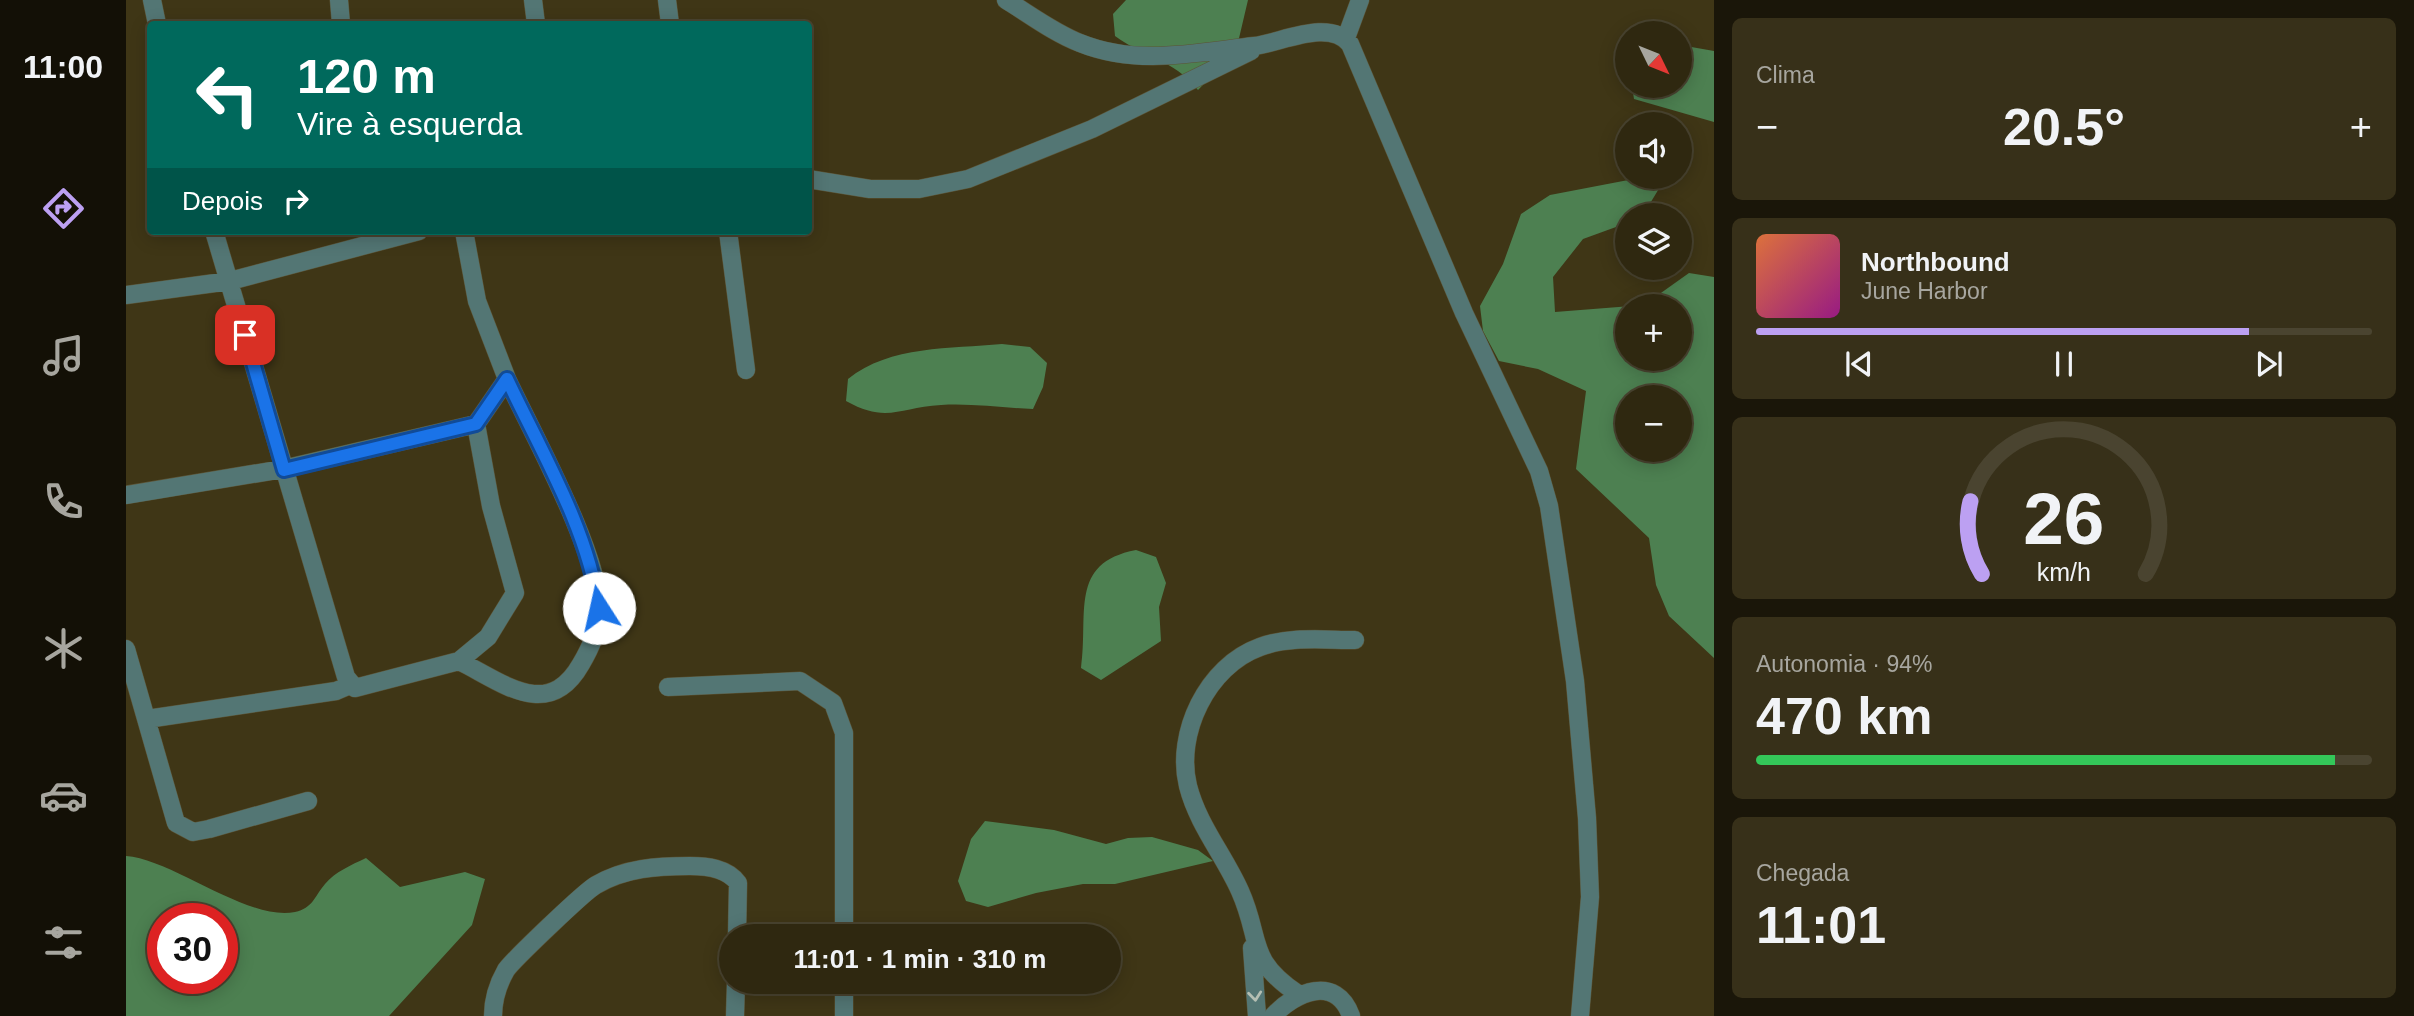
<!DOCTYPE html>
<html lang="pt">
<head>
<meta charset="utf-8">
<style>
	body { margin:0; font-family:Helvetica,sans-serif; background:#373019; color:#f1f3f6; height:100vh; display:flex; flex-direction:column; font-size:26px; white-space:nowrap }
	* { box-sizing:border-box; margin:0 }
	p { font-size:23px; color:#a7a69f }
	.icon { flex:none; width:38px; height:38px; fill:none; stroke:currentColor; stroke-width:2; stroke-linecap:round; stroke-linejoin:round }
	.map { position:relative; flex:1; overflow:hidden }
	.drawer { display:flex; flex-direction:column; gap:18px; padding:18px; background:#1a1609; width:700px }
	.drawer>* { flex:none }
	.banner { position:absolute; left:21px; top:21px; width:665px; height:214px; border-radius:7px; box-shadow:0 4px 18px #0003,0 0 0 2px #4a4430; background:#00695c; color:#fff; overflow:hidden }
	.needle { width:46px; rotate:133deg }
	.controls { position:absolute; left:1489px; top:21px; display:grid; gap:14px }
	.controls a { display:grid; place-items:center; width:77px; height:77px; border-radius:50%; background:#2f2810; box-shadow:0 4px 18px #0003,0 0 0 2px #4a4430; font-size:35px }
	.speed { position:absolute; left:21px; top:903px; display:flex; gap:14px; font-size:35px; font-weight:700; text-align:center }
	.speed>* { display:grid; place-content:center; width:91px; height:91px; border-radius:50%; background:#2f2810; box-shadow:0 4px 18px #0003,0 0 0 2px #4a4430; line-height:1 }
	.speed .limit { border:10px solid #d22; background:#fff; color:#111 }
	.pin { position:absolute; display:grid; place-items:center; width:60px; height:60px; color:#fff; margin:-30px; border-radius:14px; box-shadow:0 4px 10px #0006 }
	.me { position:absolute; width:77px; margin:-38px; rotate:350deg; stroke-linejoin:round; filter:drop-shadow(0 0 5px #0008) }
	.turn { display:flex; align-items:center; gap:24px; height:147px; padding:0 35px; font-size:32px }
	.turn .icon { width:91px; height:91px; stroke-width:2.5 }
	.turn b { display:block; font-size:49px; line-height:60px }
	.then { display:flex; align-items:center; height:66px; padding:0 35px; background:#0003; gap:14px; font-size:26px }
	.big { font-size:52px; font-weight:700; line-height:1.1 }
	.drawer .tile { flex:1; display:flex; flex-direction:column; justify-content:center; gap:10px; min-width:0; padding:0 24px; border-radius:10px; background:#373019 }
	.drawer .dial { align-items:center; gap:0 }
	.dial svg { height:182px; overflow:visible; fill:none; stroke:#4a4430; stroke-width:7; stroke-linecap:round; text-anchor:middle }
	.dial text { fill:#f1f3f6; stroke:none }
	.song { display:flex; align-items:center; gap:21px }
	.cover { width:84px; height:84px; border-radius:10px; background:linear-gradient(135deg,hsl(20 70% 55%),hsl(310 70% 35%)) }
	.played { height:7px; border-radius:4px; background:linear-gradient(90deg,#bca0f2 80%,#4a4430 80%) }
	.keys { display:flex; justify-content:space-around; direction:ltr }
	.heat { display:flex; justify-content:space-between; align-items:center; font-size:38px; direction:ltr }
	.charge { height:10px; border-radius:5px; background:linear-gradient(90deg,#34c759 94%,#4a4430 0) }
	.trip { position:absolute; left:593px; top:924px; width:402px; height:70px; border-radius:35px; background:#2f2810; box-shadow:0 4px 18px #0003,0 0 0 2px #4a4430; font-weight:700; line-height:70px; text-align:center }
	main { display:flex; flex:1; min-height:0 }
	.tabs { display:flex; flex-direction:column; width:126px; justify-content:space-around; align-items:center; background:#131006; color:#a7a69f }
	.tabs .icon { width:49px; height:49px }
	.tabs .current { color:#bca0f2 }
	.tabs b { font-size:32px; color:#f1f3f6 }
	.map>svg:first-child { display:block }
	.forest { fill:#4d8051; fill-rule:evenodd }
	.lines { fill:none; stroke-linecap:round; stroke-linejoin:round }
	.minor-casing { stroke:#5c5436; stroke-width:19 }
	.minor { stroke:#537674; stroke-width:18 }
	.oneway { stroke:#b4bfb3 }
	.route-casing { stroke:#114b97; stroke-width:18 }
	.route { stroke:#1a73e8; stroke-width:12 }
</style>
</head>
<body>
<main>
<nav class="tabs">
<b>11:00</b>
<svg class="icon current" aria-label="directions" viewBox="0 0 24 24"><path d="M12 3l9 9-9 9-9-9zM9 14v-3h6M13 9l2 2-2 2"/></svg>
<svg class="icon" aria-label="music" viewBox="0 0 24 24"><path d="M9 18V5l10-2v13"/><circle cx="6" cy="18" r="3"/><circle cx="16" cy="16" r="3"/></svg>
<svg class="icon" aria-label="phone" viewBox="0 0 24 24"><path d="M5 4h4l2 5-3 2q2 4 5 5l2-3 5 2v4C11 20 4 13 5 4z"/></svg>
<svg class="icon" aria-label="climate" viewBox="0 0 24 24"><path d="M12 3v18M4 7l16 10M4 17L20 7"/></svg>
<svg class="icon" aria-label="car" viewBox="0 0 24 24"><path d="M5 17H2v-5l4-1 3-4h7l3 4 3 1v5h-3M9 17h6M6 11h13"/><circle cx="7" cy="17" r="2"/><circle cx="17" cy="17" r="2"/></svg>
<svg class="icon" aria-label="filters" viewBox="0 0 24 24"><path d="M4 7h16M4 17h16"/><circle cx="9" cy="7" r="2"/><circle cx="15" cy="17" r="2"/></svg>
</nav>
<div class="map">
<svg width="1588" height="1016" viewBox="0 0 1588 1016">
	<rect width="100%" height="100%" fill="#3f3616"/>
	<path class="forest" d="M 1000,0 L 1122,0 L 1110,51 L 1072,90 C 1046,58 1020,59 989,36 L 987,14 Z
		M 1554,45 L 1588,51 L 1588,122 L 1508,99 L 1506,86 L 1554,86 Z
		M 1518,177 L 1540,177 L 1517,215 L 1502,215 L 1501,223 L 1457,239 L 1427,277 L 1429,312 L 1518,305 L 1563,273 L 1588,277 L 1588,658 L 1543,616 L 1530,585 L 1523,538 L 1450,469 L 1460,391 L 1412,369 L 1373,361 L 1357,331 L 1354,306 L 1377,264 L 1395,214 L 1424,195 ZM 1554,306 L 1554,359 L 1502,359 L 1502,306 ZM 1554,397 L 1554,450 L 1502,450 L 1502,397 Z
		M 876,344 L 904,347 L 921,363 L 917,387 L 907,409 C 877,408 845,403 815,405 C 774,407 761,424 720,401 L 722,379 C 764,345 825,349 876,344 Z
		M 1010,550 L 1030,557 L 1040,583 L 1033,607 L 1035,641 L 975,680 L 955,668 C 963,614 942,563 1010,550 Z
		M 859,821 L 928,830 L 980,844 L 1002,838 L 1026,837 L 1072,850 L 1087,861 L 989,884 L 957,884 L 910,893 L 862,907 L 840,901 L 832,881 L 845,839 Z
		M 0,856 C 46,859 123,922 169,912 C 187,908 188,897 199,884 C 209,872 225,865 240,858 L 274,887 L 339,872 L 359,879 L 346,925 L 263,1016 L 0,1016 ZM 37,919 L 96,919 L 96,978 L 37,978 Z"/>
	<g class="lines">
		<g class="minor-casing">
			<path id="minor" d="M 26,0 L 31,24
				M 213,0 L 215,24
				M 407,0 L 410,24
				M 541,0 L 544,24
				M 880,0 C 903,14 928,33 954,43 C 1011,66 1068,53 1128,46 C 1155,43 1203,18 1224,44 L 1338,313 L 1413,471 L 1423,506 L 1449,681 L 1461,818 L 1464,897 L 1454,1016
				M 1220,38 L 1234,0
				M 682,179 L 744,189 L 793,189 L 842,179 L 966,129 L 1125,51
				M 88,231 L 220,677 L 229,688 L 333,661 L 362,637 L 389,593 L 365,506 L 350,424
				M 602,231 L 620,370
				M 0,295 L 104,281 L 293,231
				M 0,495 L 157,469 L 350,424 L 381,379 L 351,301 L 338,231
				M 0,649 L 50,823 L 67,832 L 83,829 L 182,801
				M 333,661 C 376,682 422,722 455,664 C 465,647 472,631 473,610 C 475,557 406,432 381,379
				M 542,687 L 674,681 L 707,703 L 718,733 L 718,936
				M 21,719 L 210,691 L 224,685
				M 1126,948 L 1131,1016
				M 718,982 L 718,1016
				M 1172,994 C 1120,959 1136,940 1114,891 C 1098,855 1072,825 1062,786 C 1049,734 1081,666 1134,647 C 1163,636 1198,640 1229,640
				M 367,1016 C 367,1000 372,984 380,970 C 387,960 459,891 470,885 C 499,868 531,866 564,866 C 581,866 601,868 612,883 L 611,936
				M 609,1016 L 610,982
				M 1147,1016 C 1169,992 1210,974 1225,1016"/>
		</g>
		<use href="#minor" class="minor"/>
	</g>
	<defs><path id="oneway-chevron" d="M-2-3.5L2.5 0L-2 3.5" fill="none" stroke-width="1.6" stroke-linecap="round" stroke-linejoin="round" transform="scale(1.75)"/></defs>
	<use class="oneway" href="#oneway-chevron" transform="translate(1129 996) rotate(84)"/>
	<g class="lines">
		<g class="route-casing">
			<path id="route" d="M 119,335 L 158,470 L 350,424 L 381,379 C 415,451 462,529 473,608"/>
		</g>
		<use href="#route" class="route"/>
	</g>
</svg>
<div class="controls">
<a><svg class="needle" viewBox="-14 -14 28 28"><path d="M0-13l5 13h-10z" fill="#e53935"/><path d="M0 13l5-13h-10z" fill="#a7a69f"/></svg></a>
<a><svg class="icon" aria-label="sound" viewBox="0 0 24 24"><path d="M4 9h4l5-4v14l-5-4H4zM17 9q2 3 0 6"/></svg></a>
<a><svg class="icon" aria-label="layers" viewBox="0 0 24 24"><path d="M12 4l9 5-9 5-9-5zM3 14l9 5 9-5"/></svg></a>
<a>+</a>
<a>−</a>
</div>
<div class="speed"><div class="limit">30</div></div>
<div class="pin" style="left:119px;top:335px;background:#d93025"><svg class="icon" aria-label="arrive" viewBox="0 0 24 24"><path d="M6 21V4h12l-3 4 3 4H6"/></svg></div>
<svg class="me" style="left:473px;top:608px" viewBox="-20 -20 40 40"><circle r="19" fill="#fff"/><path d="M0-13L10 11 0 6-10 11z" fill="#1a73e8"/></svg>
<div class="trip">11:01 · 1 min · 310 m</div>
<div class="banner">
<div class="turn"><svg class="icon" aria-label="left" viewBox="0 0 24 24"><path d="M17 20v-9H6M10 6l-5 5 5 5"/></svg><div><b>120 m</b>Vire à esquerda</div></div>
<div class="then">Depois<svg class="icon" aria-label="right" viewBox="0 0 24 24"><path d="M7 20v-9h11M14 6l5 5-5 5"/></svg></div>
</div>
</div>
<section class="drawer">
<div class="tile"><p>Clima</p>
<div class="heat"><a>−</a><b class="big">20.5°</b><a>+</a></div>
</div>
<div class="tile">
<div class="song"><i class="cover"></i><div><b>Northbound</b><p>June Harbor</p></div></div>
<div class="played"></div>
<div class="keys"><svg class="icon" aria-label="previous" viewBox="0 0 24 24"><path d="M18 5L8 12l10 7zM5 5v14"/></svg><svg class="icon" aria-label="pause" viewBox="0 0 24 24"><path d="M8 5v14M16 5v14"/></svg><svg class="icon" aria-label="next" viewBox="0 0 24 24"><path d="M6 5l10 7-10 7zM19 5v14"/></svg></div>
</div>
<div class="tile dial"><svg viewBox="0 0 100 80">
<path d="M14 69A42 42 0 1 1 86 69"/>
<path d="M14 69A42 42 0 0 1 9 37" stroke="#bca0f2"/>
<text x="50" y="56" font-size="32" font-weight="700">26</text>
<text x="50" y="72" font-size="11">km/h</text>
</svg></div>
<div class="tile"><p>Autonomia · 94%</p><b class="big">470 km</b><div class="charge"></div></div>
<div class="tile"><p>Chegada</p><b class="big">11:01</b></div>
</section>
</main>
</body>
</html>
